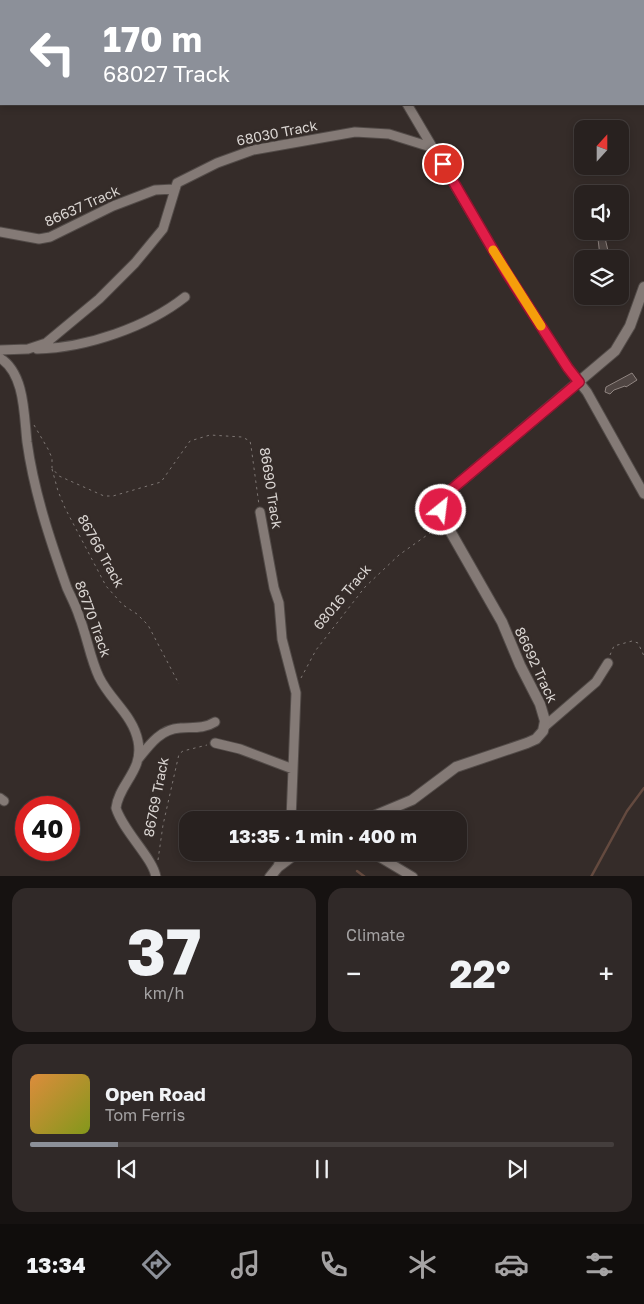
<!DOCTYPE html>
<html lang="en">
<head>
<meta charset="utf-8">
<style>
	body { margin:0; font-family:"Golos Text",sans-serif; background:#302928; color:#f1f3f6; height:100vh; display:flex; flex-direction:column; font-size:19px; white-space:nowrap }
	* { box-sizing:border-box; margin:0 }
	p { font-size:16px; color:#a5a3a4 }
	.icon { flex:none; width:28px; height:28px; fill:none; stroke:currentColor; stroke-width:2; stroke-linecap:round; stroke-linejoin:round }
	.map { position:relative; height:876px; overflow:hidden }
	.side { display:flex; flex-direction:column; gap:12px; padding:12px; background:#161211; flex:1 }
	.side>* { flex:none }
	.top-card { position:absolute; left:0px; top:0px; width:645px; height:105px; box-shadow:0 2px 8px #0003,0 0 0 1px #443e3d; background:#8c9099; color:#fff; overflow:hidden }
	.needle { width:32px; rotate:21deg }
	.buttons { position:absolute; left:574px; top:120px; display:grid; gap:10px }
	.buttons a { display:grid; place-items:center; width:55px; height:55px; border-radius:10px; background:#28211f; box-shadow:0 2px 8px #0003,0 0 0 1px #443e3d; font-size:25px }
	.speed { position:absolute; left:15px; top:796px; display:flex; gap:10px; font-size:25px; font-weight:700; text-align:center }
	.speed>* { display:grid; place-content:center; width:65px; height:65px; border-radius:50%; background:#28211f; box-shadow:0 2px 8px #0003,0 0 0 1px #443e3d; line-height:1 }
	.speed .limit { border:8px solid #d22; background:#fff; color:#111 }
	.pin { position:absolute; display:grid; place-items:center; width:42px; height:42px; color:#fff; margin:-21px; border:2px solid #fff; border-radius:50%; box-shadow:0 1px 5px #0007 }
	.me { position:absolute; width:55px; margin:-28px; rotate:29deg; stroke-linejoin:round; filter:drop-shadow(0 0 4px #0008) }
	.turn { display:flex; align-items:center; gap:18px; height:105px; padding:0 20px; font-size:22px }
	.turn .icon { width:65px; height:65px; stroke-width:2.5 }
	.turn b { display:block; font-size:35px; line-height:42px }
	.big { font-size:38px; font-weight:700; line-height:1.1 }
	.side .card { flex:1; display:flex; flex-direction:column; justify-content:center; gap:8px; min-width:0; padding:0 18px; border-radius:15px; background:#302928 }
	.side .dial { align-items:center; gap:0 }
	.dial b { font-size:65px; line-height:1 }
	.song { display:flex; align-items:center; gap:15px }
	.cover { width:60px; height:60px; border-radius:8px; background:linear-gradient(135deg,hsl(30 70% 55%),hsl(70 70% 35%)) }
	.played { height:5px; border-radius:2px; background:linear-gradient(90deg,#8c9099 15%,#443e3d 15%) }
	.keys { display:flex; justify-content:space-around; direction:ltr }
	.heat { display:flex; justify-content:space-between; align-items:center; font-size:28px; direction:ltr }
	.side .tiles { flex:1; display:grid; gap:12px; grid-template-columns:1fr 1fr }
	.card:last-child { grid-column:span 2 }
	.trip { position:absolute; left:179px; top:811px; width:288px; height:50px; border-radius:15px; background:#28211f; box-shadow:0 2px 8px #0003,0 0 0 1px #443e3d; font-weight:700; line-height:50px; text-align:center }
	.tab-bar { display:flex; height:80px; justify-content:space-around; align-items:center; background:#100d0c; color:#a5a3a4 }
	.tab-bar .icon { width:35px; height:35px }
	.tab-bar .active { color:#8c9099 }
	.tab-bar b { font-size:22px; color:#f1f3f6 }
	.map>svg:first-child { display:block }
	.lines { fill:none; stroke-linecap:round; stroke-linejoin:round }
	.stream { stroke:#644a3f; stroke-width:2.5 }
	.building { fill:#4f4542; stroke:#908581 }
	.minor-casing { stroke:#524b48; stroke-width:11 }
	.tertiary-casing { stroke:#524b48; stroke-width:12 }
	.path { stroke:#7e7774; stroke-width:1; stroke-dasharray:2.5 4; stroke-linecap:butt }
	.minor { stroke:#847a76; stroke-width:9 }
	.tertiary { stroke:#847a76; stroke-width:10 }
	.route-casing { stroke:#92132f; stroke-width:12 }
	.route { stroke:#e11d48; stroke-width:9 }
	.slow { stroke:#f59e0b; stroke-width:9 }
	.labels { text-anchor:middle; stroke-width:5; stroke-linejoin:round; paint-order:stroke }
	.street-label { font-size:14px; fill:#dad5d2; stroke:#352c29 }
</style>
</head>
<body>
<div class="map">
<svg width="644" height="877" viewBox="0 0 644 877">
	<rect width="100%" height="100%" fill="#352c29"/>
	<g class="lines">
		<path class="stream" d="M 357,871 L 365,877
			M 591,877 L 627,811 L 644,788"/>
	</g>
	<path class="building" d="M 605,238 L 609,255 L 607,258 L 603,259 L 600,256 L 598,239 Z
		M 632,373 L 637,380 L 626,387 L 625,386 L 614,390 L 610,394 L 605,392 L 606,387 Z"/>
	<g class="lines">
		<g class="minor-casing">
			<path id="minor" d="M 145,0 L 148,1
				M 344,0 L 345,1
				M 407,104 L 506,272 L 568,368 L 587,392 L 644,494
				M 0,232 L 39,239 L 50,237 L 113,206 L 155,190 L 174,189
				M 37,349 C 86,348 147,327 185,297
				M 0,350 L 28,349 L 46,343 L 99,299 L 135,263 L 163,229 L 177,183 L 217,163 L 253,150 L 355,132 L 389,134 L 434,148
				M 0,358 C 25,373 24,416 27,442 C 34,492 50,540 67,588 C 71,597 76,606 79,616 C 87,636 90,658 99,677 C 110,700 133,715 138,741 C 144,771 119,783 116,808 C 123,831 153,858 156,877
				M 260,512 L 274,588 L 279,603 L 282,639 L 296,693 L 291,820
				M 545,726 L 596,682 L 608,663
				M 215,743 L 240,749 L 293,769
				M 139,758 C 150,744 161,729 180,728 C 192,727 204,729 215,722
				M 0,798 L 4,801
				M 371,852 L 413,877
				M 278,867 L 282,852"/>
		</g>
		<g class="tertiary-casing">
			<path id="tertiary" d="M 364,820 L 412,800 L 456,767 L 527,743 L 536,739 L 543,731 L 545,721 L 540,704 L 520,665 L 502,622 L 441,515 L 442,505 L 451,490 L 459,483 L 615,351 L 630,326 L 644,287
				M 270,877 L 278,867 L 298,852"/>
		</g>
		<path class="path" d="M 0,64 L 1,65
			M 34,425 L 48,449 L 52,458 L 52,468 L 59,476 L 104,496 L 113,496 L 161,482 L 190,441 L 210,435 L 242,437 L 250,441 L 251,446 L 259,505
			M 52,469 L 58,491 L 65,508 L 106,586 L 123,605 L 137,614 L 148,625 L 179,684
			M 610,655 L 614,646 L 632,641 L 638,643 L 644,656
			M 301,678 L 316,650 L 365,587 L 399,555 L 430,533 L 435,525
			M 158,860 L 163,825 L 179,754 L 183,751 L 207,745"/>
		<use href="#minor" class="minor"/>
		<use href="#tertiary" class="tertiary"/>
	</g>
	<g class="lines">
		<g class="route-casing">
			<path id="route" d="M 441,510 L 451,490 L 459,483 L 579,382 L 568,368 L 506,272 L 443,164"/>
		</g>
		<use href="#route" class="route"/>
		<path class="slow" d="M 493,250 L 541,326"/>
	</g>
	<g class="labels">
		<g class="street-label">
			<text transform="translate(277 133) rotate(-11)" y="5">68030 Track</text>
			<text transform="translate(82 206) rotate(-24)" y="5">86637 Track</text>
			<text transform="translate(271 488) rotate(81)" y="5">86690 Track</text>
			<text transform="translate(101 551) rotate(61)" y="5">86766 Track</text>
			<text transform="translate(342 597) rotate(-50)" y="5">68016 Track</text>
			<text transform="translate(93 619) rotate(70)" y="5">86770 Track</text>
			<text transform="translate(536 665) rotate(65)" y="5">86692 Track</text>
			<text transform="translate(156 797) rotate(-79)" y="5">86769 Track</text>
		</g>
	</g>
</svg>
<div class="buttons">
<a><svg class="needle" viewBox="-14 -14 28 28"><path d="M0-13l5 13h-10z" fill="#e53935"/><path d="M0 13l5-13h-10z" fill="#a5a3a4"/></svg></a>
<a><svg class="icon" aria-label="sound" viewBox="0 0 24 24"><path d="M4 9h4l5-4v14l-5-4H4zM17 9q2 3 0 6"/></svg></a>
<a><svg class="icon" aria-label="layers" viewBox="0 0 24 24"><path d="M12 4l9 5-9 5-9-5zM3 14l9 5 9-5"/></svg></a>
</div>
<div class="speed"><div class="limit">40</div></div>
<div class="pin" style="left:443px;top:164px;background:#d93025"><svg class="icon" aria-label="arrive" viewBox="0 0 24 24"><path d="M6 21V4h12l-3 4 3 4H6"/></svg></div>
<svg class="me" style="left:441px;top:510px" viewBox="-20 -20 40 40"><circle r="17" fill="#e11d48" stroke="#fff" stroke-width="3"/><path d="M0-11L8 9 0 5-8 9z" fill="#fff"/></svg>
<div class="trip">13:35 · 1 min · 400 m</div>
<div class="top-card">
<div class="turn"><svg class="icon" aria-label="left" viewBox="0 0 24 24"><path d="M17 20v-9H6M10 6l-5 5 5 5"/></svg><div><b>170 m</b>68027 Track</div></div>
</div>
</div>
<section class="side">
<div class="tiles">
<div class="card dial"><b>37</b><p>km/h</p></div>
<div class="card"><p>Climate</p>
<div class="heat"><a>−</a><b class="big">22°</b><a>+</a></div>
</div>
<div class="card">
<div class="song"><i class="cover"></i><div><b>Open Road</b><p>Tom Ferris</p></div></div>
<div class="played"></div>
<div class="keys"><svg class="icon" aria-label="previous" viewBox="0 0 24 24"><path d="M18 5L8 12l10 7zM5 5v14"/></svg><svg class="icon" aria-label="pause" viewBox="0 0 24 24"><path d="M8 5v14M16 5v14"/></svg><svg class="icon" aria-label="next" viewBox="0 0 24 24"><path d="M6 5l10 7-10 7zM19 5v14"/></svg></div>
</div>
</div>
</section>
<nav class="tab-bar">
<b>13:34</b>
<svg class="icon active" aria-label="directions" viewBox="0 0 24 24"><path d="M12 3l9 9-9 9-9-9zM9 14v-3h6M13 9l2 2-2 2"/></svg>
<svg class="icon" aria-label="music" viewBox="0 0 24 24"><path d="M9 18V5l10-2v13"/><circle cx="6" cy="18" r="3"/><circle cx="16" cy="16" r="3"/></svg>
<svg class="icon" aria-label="phone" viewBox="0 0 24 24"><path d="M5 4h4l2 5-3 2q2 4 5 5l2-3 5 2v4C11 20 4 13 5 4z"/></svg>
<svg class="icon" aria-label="climate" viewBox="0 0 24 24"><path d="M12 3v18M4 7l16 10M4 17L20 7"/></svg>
<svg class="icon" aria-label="car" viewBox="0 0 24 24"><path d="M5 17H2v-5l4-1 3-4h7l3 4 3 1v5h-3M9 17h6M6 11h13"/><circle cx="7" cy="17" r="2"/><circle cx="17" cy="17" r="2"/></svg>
<svg class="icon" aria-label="filters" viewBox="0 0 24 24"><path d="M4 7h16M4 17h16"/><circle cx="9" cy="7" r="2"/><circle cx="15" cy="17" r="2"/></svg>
</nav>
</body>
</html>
